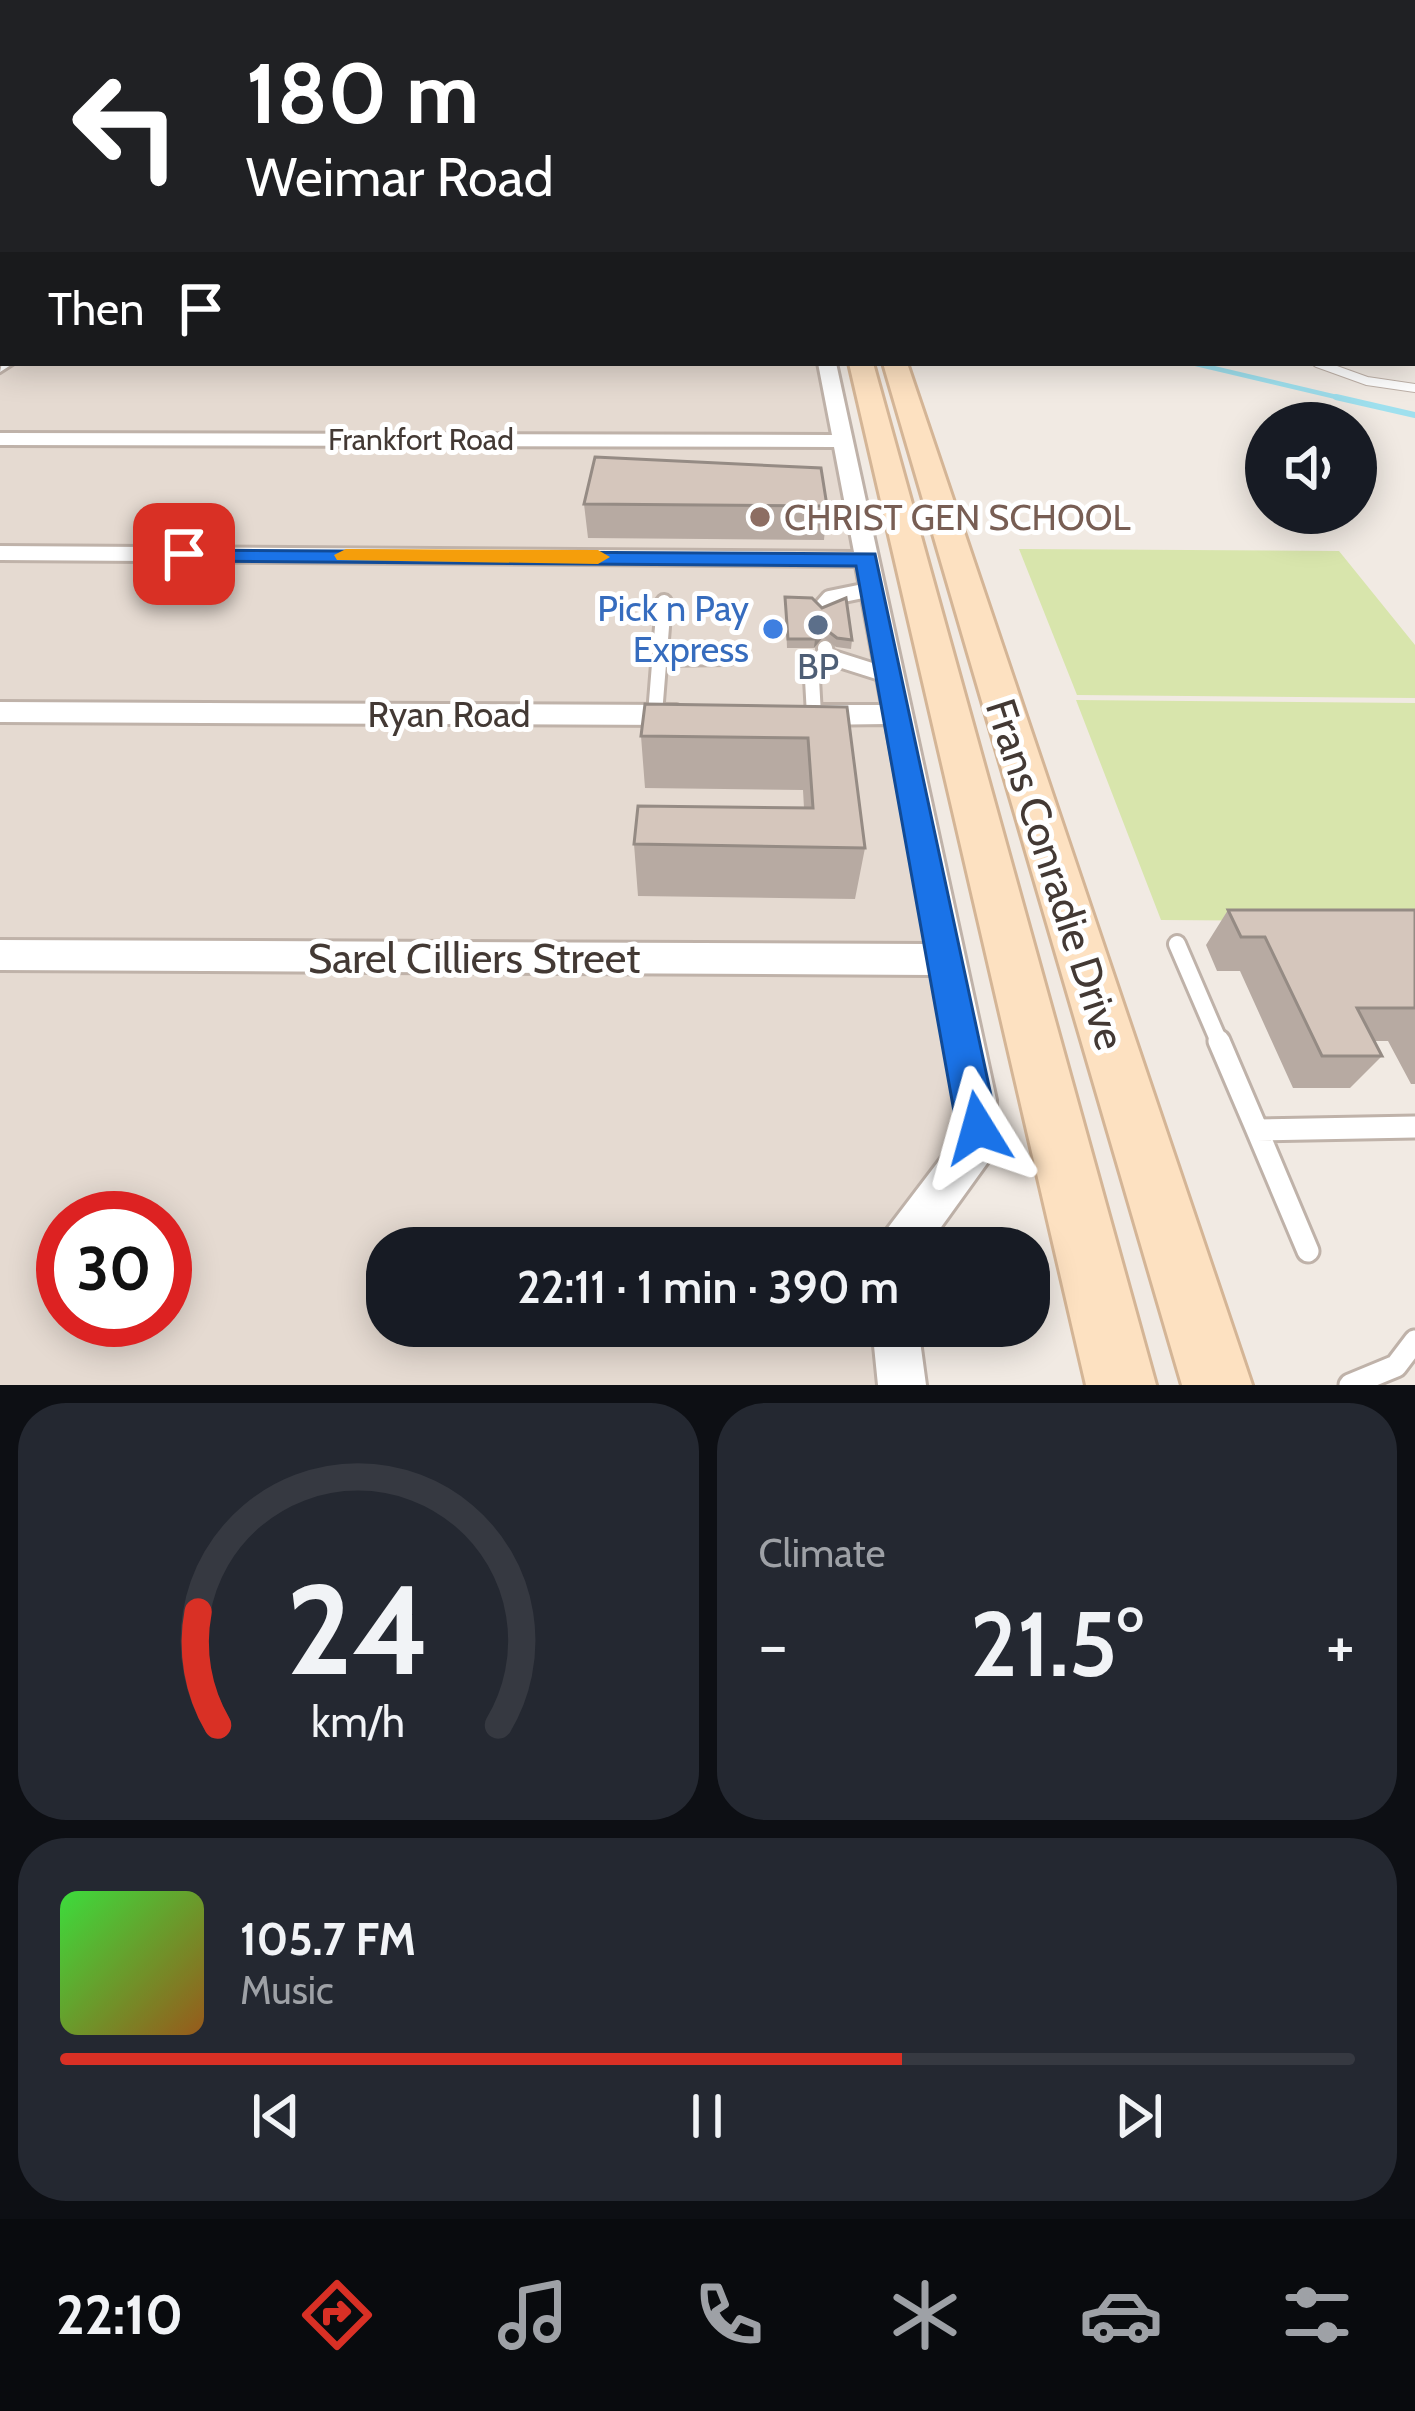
<!DOCTYPE html>
<html lang="en">
<head>
<meta charset="utf-8">
<style>
	body { margin:0; font-family:Cabin,sans-serif; background:#242831; color:#f1f3f6; height:100vh; display:flex; flex-direction:column; font-size:45px; white-space:nowrap }
	* { box-sizing:border-box; margin:0 }
	p { font-size:39px; color:#9ea1a6 }
	.icon { flex:none; width:66px; height:66px; fill:none; stroke:currentColor; stroke-width:2; stroke-linecap:round; stroke-linejoin:round }
	.map { position:relative; height:1385px; overflow:hidden }
	.drawer { display:flex; flex-direction:column; gap:18px; padding:18px; background:#0d0f14; flex:1 }
	.drawer>* { flex:none }
	.top-card { position:absolute; left:0px; top:0px; width:1416px; height:366px; box-shadow:0 6px 30px #0003; background:#202124; color:#fff; overflow:hidden }
	.buttons { position:absolute; left:1245px; top:402px; display:grid; gap:24px }
	.buttons a { display:grid; place-items:center; width:132px; height:132px; border-radius:50%; background:#171b24; box-shadow:0 6px 30px #0003; font-size:60px }
	.speed { position:absolute; left:36px; top:1191px; display:flex; gap:24px; font-size:60px; font-weight:700; text-align:center }
	.speed>* { display:grid; place-content:center; width:156px; height:156px; border-radius:50%; background:#171b24; box-shadow:0 6px 30px #0003; line-height:1 }
	.speed .limit { border:18px solid #d22; background:#fff; color:#111 }
	.pin { position:absolute; display:grid; place-items:center; width:102px; height:102px; color:#fff; margin:-51px; border-radius:24px; box-shadow:0 6px 18px #0006 }
	.me { position:absolute; width:132px; margin:-66px; rotate:352deg; stroke-linejoin:round; filter:drop-shadow(0 0 9px #0008) }
	.turn { display:flex; align-items:center; gap:42px; height:252px; padding:0 48px; font-size:54px }
	.turn .icon { width:156px; height:156px; stroke-width:2.5 }
	.turn b { display:block; font-size:84px; line-height:102px }
	.then { display:flex; align-items:center; height:114px; padding:0 48px; background:#0003; gap:24px; font-size:45px }
	.big { font-size:90px; font-weight:600; line-height:1.1 }
	.drawer .tile { flex:1; display:flex; flex-direction:column; justify-content:center; gap:18px; min-width:0; padding:0 42px; border-radius:48px; background:#242831 }
	.drawer .dial { align-items:center; gap:0 }
	.dial svg { height:312px; overflow:visible; fill:none; stroke:#363941; stroke-width:7; stroke-linecap:round; text-anchor:middle }
	.dial text { fill:#f1f3f6; stroke:none }
	.song { display:flex; align-items:center; gap:36px }
	.cover { width:144px; height:144px; border-radius:18px; background:linear-gradient(135deg,hsl(120 70% 55%),hsl(30 70% 35%)) }
	.played { height:12px; border-radius:6px; background:linear-gradient(90deg,#d93025 65%,#363941 65%) }
	.keys { display:flex; justify-content:space-around; direction:ltr }
	.heat { display:flex; justify-content:space-between; align-items:center; font-size:66px; direction:ltr }
	.drawer .tiles { flex:1; display:grid; gap:18px; grid-template-columns:1fr 1fr }
	.tile:last-child { grid-column:span 2 }
	.trip { position:absolute; left:366px; top:1227px; width:684px; height:120px; border-radius:48px; background:#171b24; box-shadow:0 6px 30px #0003; font-weight:600; line-height:120px; text-align:center }
	.menu { display:flex; height:192px; justify-content:space-around; align-items:center; background:#090b0e; color:#9ea1a6 }
	.menu .icon { width:84px; height:84px }
	.menu .selected { color:#d93025 }
	.menu b { font-size:54px; color:#f1f3f6 }
	.map>svg:first-child { display:block }
	.residential { fill:#e5dad1; fill-rule:evenodd }
	.green { fill:#d8e5ac }
	.lines { fill:none; stroke-linecap:round; stroke-linejoin:round }
	.stream-far1 { stroke:#9fe0ee; stroke-width:4.5 }
	.stream { stroke:#9fe0ee; stroke-width:6 }
	.service-far3-casing { stroke:#bfb2a9; stroke-width:10 }
	.service-far2-casing { stroke:#bfb2a9; stroke-width:20 }
	.service-far1-casing { stroke:#bfb2a9; stroke-width:22 }
	.service-casing { stroke:#bfb2a9; stroke-width:27 }
	.minor-casing { stroke:#bfb2a9; stroke-width:6 }
	.secondary-casing { stroke:#d4b596; stroke-width:6 }
	.service-far3 { stroke:#fff; stroke-width:8 }
	.service-far2 { stroke:#fff; stroke-width:14 }
	.service-far1 { stroke:#fff; stroke-width:16 }
	.service { stroke:#fff; stroke-width:21 }
	.minor { fill:#fff; fill-rule:evenodd }
	.secondary { fill:#fde1c1; fill-rule:evenodd }
	.wall { fill:#b7aaa2 }
	.shaded-wall { fill:#958b84 }
	.building { fill:#d5c6bc; stroke:#958b84; stroke-width:3 }
	.route { fill:#1a73e8; stroke:#114b97; stroke-width:3 }
	.slow { fill:#f59e0b }
	.education-dot { fill:#8d6e63; stroke:#fff; stroke-width:4.5 }
	.service-dot { fill:#5c6f8a; stroke:#fff; stroke-width:4.5 }
	.shop-dot { fill:#3f7fe0; stroke:#fff; stroke-width:4.5 }
	.labels { text-anchor:middle; stroke-width:10; stroke-linejoin:round; paint-order:stroke }
	.far-street-label { font-size:30px; fill:#433934; stroke:#fff }
	.education-label { font-size:36px; fill:#785e54; stroke:#fff; text-anchor:start }
	.shop-label { font-size:36px; fill:#366cbe; stroke:#fff; text-anchor:end }
	.service-label { font-size:36px; fill:#4e5e75; stroke:#fff }
	.street-label { font-size:36px; fill:#433934; stroke:#fff }
	.near-street-label { font-size:42px; fill:#433934; stroke:#fff }
</style>
</head>
<body>
<div class="map">
<svg width="1415" height="1385" viewBox="0 0 1415 1385">
	<rect width="100%" height="100%" fill="#f1eae3"/>
	<path class="residential" d="M 0,168 L 3,363 L 828,363 L 978,1101 L 902,1248 L 387,1248 L 387,1326 L 898,1326 L 905,1385 L 0,1385 ZM 63,1218 L 165,1218 L 165,1320 L 63,1320 Z"/>
	<path class="green" d="M 1019,549 L 1339,551 L 1415,645 L 1415,698 L 1077,695 Z
		M 1076,700 L 1415,703 L 1415,922 L 1161,920 Z"/>
	<g class="lines">
		<path class="stream-far1" d="M 1192,363 L 1349,400"/>
		<path class="stream" d="M 1336,397 L 1415,415"/>
		<g class="service-far3-casing">
			<path id="service-far3" d="M 1317,363 L 1367,381 L 1415,388"/>
		</g>
		<g class="service-far2-casing">
			<path id="service-far2" d="M 822,606 L 829,598 L 873,589
				M 825,648 L 827,656 L 890,676
				M 659,658 L 729,657
				M 655,714 L 664,602
				M 814,715 L 812,679 L 827,656"/>
		</g>
		<g class="service-far1-casing">
			<path id="service-far1" d="M 1177,944 L 1220,1044"/>
		</g>
		<g class="service-casing">
			<path id="service" d="M 1219,1041 L 1257,1130 L 1415,1127
				M 1257,1130 L 1308,1251
				M 1350,1385 L 1396,1366 L 1415,1341"/>
		</g>
		<g class="minor-casing">
			<path id="minor" d="M 0,197 L 3,197 L 3,205 L 0,205 Z
				M 0,238 L 3,238 L 3,246 L 0,246 Z
				M 0,289 L 3,289 L 3,297 L 0,297 Z
				M 3,358 L 3,363 L 14,363 L 0,372 Z
				M 818,363 L 836,363 L 996,1100 L 994,1148 L 988,1162 L 926,1248 L 877,1248 L 884,1233 L 954,1141 L 956,1100 L 933,975 L 0,970 L 0,940 L 927,944 L 886,724 L 812,725 L 798,715 L 812,705 L 882,705 L 856,566 L 0,560 L 0,546 L 854,552 L 834,447 L 0,445 L 0,433 L 832,435 Z
				M 0,702 L 677,705 L 691,715 L 677,725 L 0,722 Z
				M 872,1326 L 918,1326 L 926,1385 L 878,1385 Z"/>
		</g>
		<g class="secondary-casing">
			<path id="secondary" d="M 849,363 L 873,363 L 1156,1385 L 1086,1385 Z
				M 883,363 L 907,363 L 1252,1385 L 1182,1385 Z"/>
		</g>
		<use href="#service-far3" class="service-far3"/>
		<use href="#service-far2" class="service-far2"/>
		<use href="#service-far1" class="service-far1"/>
		<use href="#service" class="service"/>
		<use href="#minor" class="minor"/>
		<use href="#secondary" class="secondary"/>
	</g>
	<path class="wall" d="M 584,504 L 827,506 L 824,540 L 588,538 Z
		M 785,597 L 852,640 L 851,649 L 836,647 L 823,637 L 814,648 L 787,648 Z
		M 847,707 L 865,848 L 855,899 L 638,896 L 634,844 L 804,808 L 803,790 L 645,788 L 641,736 Z
		M 1228,910 L 1415,910 L 1415,1084 L 1411,1084 L 1388,1041 L 1374,1041 L 1382,1056 L 1350,1088 L 1293,1088 L 1240,971 L 1217,971 L 1206,945 Z"/>
	<path class="shaded-wall" d="M 824,628 L 823,637 L 814,648 L 815,639 Z"/>
	<path class="building" d="M 595,457 L 821,468 L 827,506 L 584,504 Z
		M 785,597 L 812,598 L 822,608 L 846,598 L 852,640 L 837,638 L 824,628 L 815,639 L 788,639 Z
		M 645,704 L 847,707 L 865,848 L 634,844 L 638,806 L 813,808 L 808,738 L 641,736 Z
		M 1228,910 L 1415,910 L 1415,1008 L 1357,1008 L 1382,1056 L 1322,1056 L 1265,937 L 1241,937 Z"/>
	<linearGradient id="sky" x2="0" y2="1"><stop stop-color="#8bc6ea"/><stop offset="0.47" stop-color="#f9f6f2"/><stop offset="1" stop-color="#f9f6f2" stop-opacity="0"/></linearGradient>
	<rect width="1415" height="361" fill="url(#sky)"/>
	<path class="route" d="M 176,550 L 875,554 L 998,1128 L 992,1142 L 978,1148 L 963,1142 L 957,1128 L 856,566 L 184,561 L 176,559 Z"/>
	<path class="slow" d="M 346,549 L 598,550 L 610,557 L 598,564 L 337,560 L 334,555 Z"/>
	<circle class="education-dot" cx="760" cy="517" r="12"/>
	<circle class="service-dot" cx="818" cy="625" r="12"/>
	<circle class="shop-dot" cx="773" cy="629" r="12"/>
	<g class="labels">
		<g class="far-street-label">
			<text x="421" y="450">Frankfort Road</text>
		</g>
		<g class="education-label">
			<text x="784" y="530">CHRIST GEN SCHOOL</text>
		</g>
		<g class="shop-label">
			<text x="749" y="621">Pick n Pay<tspan x="749" dy="41">Express</tspan></text>
		</g>
		<g class="service-label">
			<text x="818" y="679">BP</text>
		</g>
		<g class="street-label">
			<text x="449" y="727">Ryan Road</text>
		</g>
		<g class="near-street-label">
			<text transform="translate(1056 874) rotate(72)" y="15">Frans Conradie Drive</text>
			<text x="474" y="973">Sarel Cilliers Street</text>
		</g>
	</g>
</svg>
<div class="buttons">
<a><svg class="icon" aria-label="sound" viewBox="0 0 24 24"><path d="M4 9h4l5-4v14l-5-4H4zM17 9q2 3 0 6"/></svg></a>
</div>
<div class="speed"><div class="limit">30</div></div>
<div class="pin" style="left:184px;top:554px;background:#d93025"><svg class="icon" aria-label="arrive" viewBox="0 0 24 24"><path d="M6 21V4h12l-3 4 3 4H6"/></svg></div>
<svg class="me" style="left:978px;top:1128px" viewBox="-20 -20 40 40"><path d="M0-17L14 15 0 8-14 15z" fill="#1a73e8" stroke="#fff" stroke-width="4"/></svg>
<div class="trip">22:11 · 1 min · 390 m</div>
<div class="top-card">
<div class="turn"><svg class="icon" aria-label="left" viewBox="0 0 24 24"><path d="M17 20v-9H6M10 6l-5 5 5 5"/></svg><div><b>180 m</b>Weimar Road</div></div>
<div class="then">Then<svg class="icon" aria-label="arrive" viewBox="0 0 24 24"><path d="M6 21V4h12l-3 4 3 4H6"/></svg></div>
</div>
</div>
<section class="drawer">
<div class="tiles">
<div class="tile dial"><svg viewBox="0 0 100 80">
<path d="M14 69A42 42 0 1 1 86 69"/>
<path d="M14 69A42 42 0 0 1 9 40" stroke="#d93025"/>
<text x="50" y="56" font-size="32" font-weight="700">24</text>
<text x="50" y="72" font-size="11">km/h</text>
</svg></div>
<div class="tile"><p>Climate</p>
<div class="heat"><a>−</a><b class="big">21.5°</b><a>+</a></div>
</div>
<div class="tile">
<div class="song"><i class="cover"></i><div><b>105.7 FM</b><p>Music</p></div></div>
<div class="played"></div>
<div class="keys"><svg class="icon" aria-label="previous" viewBox="0 0 24 24"><path d="M18 5L8 12l10 7zM5 5v14"/></svg><svg class="icon" aria-label="pause" viewBox="0 0 24 24"><path d="M8 5v14M16 5v14"/></svg><svg class="icon" aria-label="next" viewBox="0 0 24 24"><path d="M6 5l10 7-10 7zM19 5v14"/></svg></div>
</div>
</div>
</section>
<nav class="menu">
<b>22:10</b>
<svg class="icon selected" aria-label="directions" viewBox="0 0 24 24"><path d="M12 3l9 9-9 9-9-9zM9 14v-3h6M13 9l2 2-2 2"/></svg>
<svg class="icon" aria-label="music" viewBox="0 0 24 24"><path d="M9 18V5l10-2v13"/><circle cx="6" cy="18" r="3"/><circle cx="16" cy="16" r="3"/></svg>
<svg class="icon" aria-label="phone" viewBox="0 0 24 24"><path d="M5 4h4l2 5-3 2q2 4 5 5l2-3 5 2v4C11 20 4 13 5 4z"/></svg>
<svg class="icon" aria-label="climate" viewBox="0 0 24 24"><path d="M12 3v18M4 7l16 10M4 17L20 7"/></svg>
<svg class="icon" aria-label="car" viewBox="0 0 24 24"><path d="M5 17H2v-5l4-1 3-4h7l3 4 3 1v5h-3M9 17h6M6 11h13"/><circle cx="7" cy="17" r="2"/><circle cx="17" cy="17" r="2"/></svg>
<svg class="icon" aria-label="filters" viewBox="0 0 24 24"><path d="M4 7h16M4 17h16"/><circle cx="9" cy="7" r="2"/><circle cx="15" cy="17" r="2"/></svg>
</nav>
</body>
</html>
